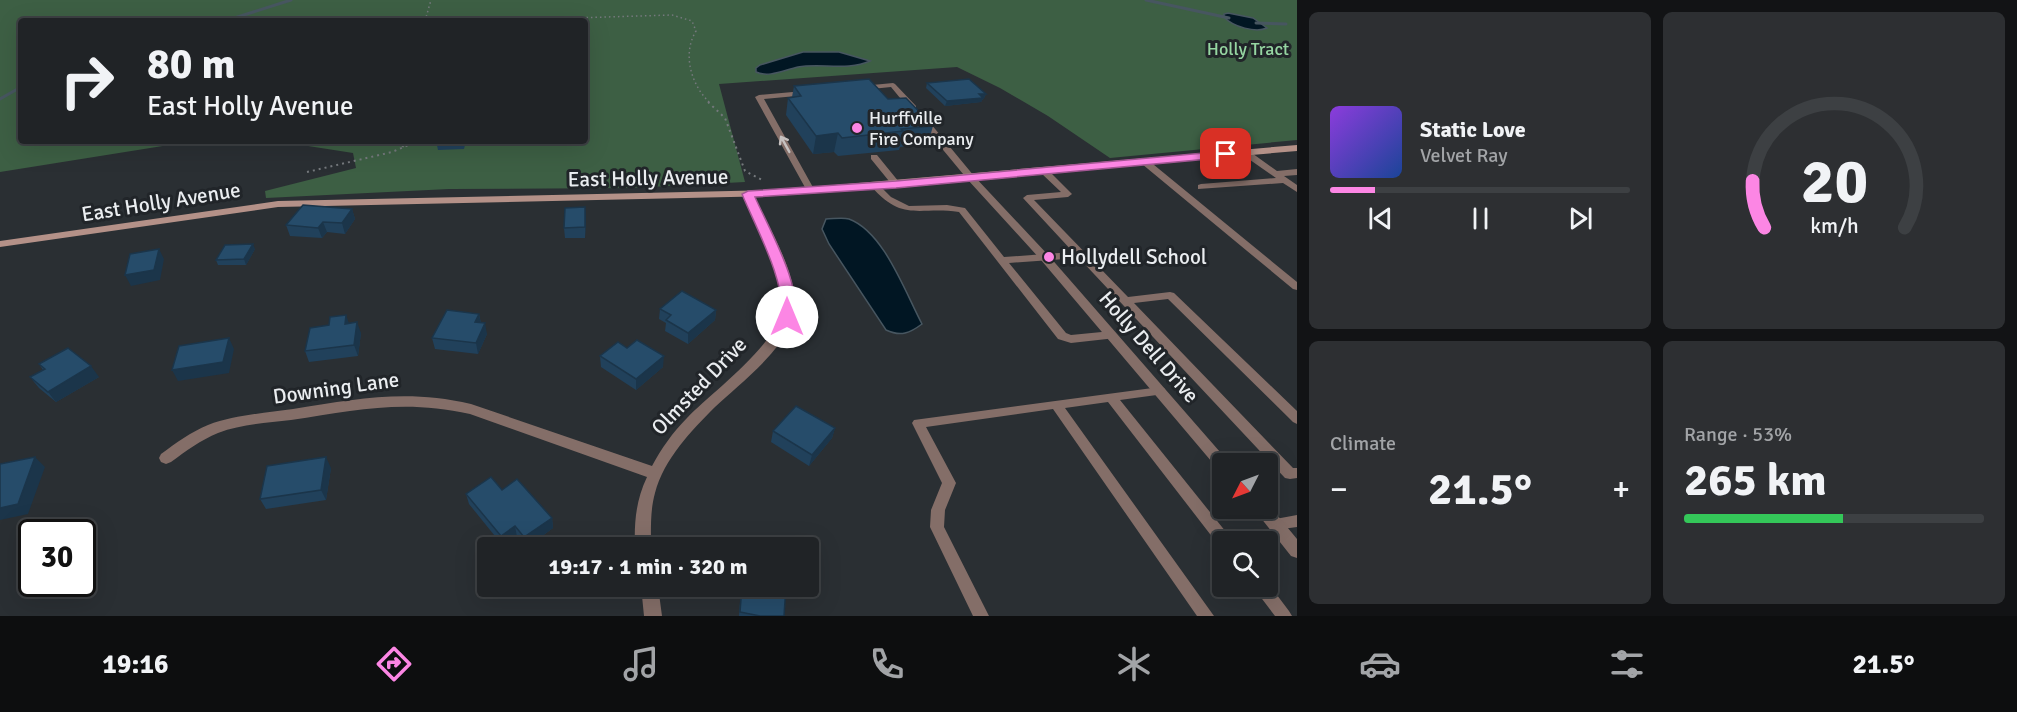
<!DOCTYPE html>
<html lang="en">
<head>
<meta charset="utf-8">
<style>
	body { margin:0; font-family:Signika,sans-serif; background:#2d2f32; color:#f1f3f6; height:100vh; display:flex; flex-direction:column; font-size:22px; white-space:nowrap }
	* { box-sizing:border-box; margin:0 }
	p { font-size:20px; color:#a2a4a7 }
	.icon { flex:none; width:33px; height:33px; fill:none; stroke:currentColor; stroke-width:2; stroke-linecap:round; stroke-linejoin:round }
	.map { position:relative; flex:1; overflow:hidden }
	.side { display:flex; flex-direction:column; gap:12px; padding:12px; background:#121315; width:720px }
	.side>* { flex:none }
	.top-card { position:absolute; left:18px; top:18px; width:570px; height:126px; border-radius:6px; box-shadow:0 6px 24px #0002,0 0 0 2px #3d4043; background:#202326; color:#f1f3f6; overflow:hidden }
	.needle { width:39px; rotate:228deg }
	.buttons { position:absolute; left:1212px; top:453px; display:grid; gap:12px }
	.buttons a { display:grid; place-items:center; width:66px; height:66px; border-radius:6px; background:#202326; box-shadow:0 6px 24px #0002,0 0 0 2px #3d4043; font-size:30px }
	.speed { position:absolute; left:18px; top:519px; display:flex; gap:12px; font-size:30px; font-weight:700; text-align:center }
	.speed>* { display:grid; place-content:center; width:78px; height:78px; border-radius:50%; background:#202326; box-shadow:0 6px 24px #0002,0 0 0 2px #3d4043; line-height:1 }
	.speed .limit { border:3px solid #111; border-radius:9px; background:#fff; color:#111 }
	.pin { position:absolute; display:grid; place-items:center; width:51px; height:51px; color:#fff; margin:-26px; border-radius:12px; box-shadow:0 3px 9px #0006 }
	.me { position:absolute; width:66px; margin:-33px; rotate:0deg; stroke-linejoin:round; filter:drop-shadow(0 0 4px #0008) }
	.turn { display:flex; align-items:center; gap:21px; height:126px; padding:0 30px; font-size:27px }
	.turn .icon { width:78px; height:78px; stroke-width:2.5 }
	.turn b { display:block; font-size:42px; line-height:51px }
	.big { font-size:45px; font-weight:700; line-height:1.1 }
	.side .tile { flex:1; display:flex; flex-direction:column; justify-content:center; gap:9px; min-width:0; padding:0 21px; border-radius:9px; background:#2d2f32 }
	.side .dial { align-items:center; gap:0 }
	.dial svg { height:156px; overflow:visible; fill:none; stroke:#3d4043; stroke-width:7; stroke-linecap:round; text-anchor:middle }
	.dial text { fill:#f1f3f6; stroke:none }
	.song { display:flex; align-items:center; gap:18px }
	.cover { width:72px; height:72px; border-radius:9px; background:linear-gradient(135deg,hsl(270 70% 55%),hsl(220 70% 35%)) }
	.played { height:6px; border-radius:3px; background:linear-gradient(90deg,#fc86e4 15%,#3d4043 15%) }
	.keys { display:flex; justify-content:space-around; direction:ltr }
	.heat { display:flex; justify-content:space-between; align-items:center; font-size:33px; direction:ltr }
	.charge { height:9px; border-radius:4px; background:linear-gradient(90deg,#34c759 53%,#3d4043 0) }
	.side .tiles { flex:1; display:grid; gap:12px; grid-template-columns:repeat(2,1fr) }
	.trip { position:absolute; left:477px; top:537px; width:342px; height:60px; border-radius:6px; background:#202326; box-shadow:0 6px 24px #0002,0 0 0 2px #3d4043; font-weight:700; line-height:60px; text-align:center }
	.menu { display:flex; height:96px; justify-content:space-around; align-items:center; background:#0d0e0f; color:#a2a4a7 }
	.menu .icon { width:42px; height:42px }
	.menu .on { color:#fc86e4 }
	.menu b { font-size:27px; color:#f1f3f6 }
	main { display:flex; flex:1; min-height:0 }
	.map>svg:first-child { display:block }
	.green { fill:#3d5f44 }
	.water { fill:#011623; stroke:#475660; stroke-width:1.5 }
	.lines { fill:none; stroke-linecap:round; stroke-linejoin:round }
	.stream { stroke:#475660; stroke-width:3 }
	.path-far1 { stroke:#75797d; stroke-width:1.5; stroke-dasharray:1.5 3; stroke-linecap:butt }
	.path { stroke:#75797d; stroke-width:2; stroke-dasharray:2 4; stroke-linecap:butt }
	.lane { fill:#846e68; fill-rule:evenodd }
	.street { fill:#846e68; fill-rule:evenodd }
	.secondary { fill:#b49188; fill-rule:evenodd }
	.wall { fill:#21415b }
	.shaded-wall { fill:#1b354a }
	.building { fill:#264c6a; stroke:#1b354a; stroke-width:1.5 }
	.oneway { stroke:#c6c1c0 }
	.route { fill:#fc86e4; stroke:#a45794; stroke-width:1.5 }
	.poi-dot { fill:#fc86e4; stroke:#212529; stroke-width:2 }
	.labels { text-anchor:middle; stroke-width:6; stroke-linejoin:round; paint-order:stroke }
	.far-park-label { font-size:18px; fill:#96d6a2; stroke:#212529 }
	.far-poi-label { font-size:18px; fill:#eaedf0; stroke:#212529; text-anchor:start }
	.street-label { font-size:21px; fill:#eaedf0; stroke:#212529 }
	.poi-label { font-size:21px; fill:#eaedf0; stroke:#212529; text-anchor:start }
</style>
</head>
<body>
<main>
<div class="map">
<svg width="1297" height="616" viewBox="0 0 1297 616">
	<rect width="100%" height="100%" fill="#2a2f33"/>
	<path class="green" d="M 0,0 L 1297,0 L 1297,140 L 1110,158 L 1048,116 L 1000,88 L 957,67 L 719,84 L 745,182 L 631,188 L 449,189 L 266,198 L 265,191 L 356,168 L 353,153 L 276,141 L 585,141 L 585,21 L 21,21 L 21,141 L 194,141 L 0,172 Z"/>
	<path class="water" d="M 1228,13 L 1253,18 L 1267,28 C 1256,33 1233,27 1224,17 L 1224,14 Z
		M 803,52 L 839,52 L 870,61 C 848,71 821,63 798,67 C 784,70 769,78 756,72 L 756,68 L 760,65 Z
		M 826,219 C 833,219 842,217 849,219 C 884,232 905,292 922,324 C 910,333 901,337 886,330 L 829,244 L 822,229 Z"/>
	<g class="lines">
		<path class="stream" d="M 1146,0 L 1229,18
			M 225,21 L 291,0
			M 1256,23 L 1286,24
			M 0,99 L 21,87"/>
		<path class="path-far1" d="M 425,21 L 431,0
			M 474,21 L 672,15 L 692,21 L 696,31 C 682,54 691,85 710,103"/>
		<path class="path" d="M 708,102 L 725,118 L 745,171 L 764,181
			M 391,141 L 405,147
			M 307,172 L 392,152 L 418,141"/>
		<path class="lane" d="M 893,83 L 895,84 L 916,106 L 916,110 L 910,110 L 891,87 L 862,90 L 858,88 L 862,86 Z
			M 804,91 L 807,91 L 807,95 L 764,99 L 815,191 L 811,194 L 807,191 L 755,97 L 759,95 Z
			M 920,118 L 926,118 L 974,176 L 974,180 L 968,180 L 920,122 Z
			M 1243,151 L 1249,151 L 1277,171 L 1297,169 L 1297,175 L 1284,176 L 1297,185 L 1297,192 L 1283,183 L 1198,189 L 1198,185 L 1201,184 L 1276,178 L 1243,155 Z
			M 871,155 L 877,155 L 899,182 L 899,186 L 893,186 L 871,159 Z
			M 1142,160 L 1148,160 L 1297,282 L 1297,290 L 1293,289 L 1142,164 Z
			M 1044,168 L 1047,169 L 1072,194 L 1068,197 L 1034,200 L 1128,297 L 1170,292 L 1174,293 L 1297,411 L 1297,424 L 1293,422 L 1168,299 L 1134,303 L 1293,468 L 1297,468 L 1297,478 L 1290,479 L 1285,478 L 1079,258 L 1009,263 L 1066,333 L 1071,335 L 1112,331 L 1117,335 L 1116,338 L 1071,343 L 1058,339 L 959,212 C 919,206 903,223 871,186 L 872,184 L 878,184 L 891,197 L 909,206 L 947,205 L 965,208 L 1004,257 L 1073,252 L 1023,198 L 1027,195 L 1061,192 L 1041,173 L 1040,171 Z
			M 1160,387 L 1164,388 L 1166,391 L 1164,394 L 1120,400 L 1230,537 L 1232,542 L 1222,542 L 1222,547 L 1220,547 L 1108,402 L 1065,408 L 1214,616 L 1197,616 L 1053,409 L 926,427 L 956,483 L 945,510 L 944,527 L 989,616 L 973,616 L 930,527 L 931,510 L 942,483 L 912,423 L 914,420 Z
			M 1297,515 L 1297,527 L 1275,530 L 1270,528 L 1268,524 L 1270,520 Z
			M 1268,583 L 1289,611 L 1292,616 L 1275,616 L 1256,591 L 1254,586 L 1268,586 Z"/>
		<path class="street" d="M 971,175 L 974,176 L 1049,256 L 1227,460 L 1229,464 L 1222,464 L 1222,470 L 1217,468 L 1041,260 L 968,180 L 968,176 Z
			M 748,191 L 753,194 C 768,226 795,269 795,305 C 795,343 740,383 715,407 C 691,431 664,459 655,493 C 650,511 651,529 651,548 L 635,548 C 634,522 636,500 647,477 L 470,414 C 404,399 356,410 291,420 C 267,423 241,424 218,433 C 201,440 186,451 171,462 L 166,464 L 161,462 L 159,458 L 161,454 C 176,443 191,432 208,425 C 235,415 265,413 293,409 C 358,399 406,389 471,404 L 652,466 C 661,449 673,432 687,418 C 712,392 782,341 783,305 C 784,270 758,226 743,194 Z
			M 1268,504 L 1297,539 L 1297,558 L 1291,556 L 1253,508 L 1268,508 Z
			M 641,586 L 658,586 L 662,616 L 644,616 Z"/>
		<path class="secondary" d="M 1297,145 L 1297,151 L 777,196 L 278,207 L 0,247 L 0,241 L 278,201 L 777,190 Z"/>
	</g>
	<path class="wall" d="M 927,83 L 986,94 L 984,98 L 983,99 L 981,102 L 945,106 L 926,88 Z
		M 794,86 L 933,126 L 928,144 L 900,147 L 899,150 L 838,156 L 834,152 L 813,154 L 786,115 L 788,98 L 792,97 Z
		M 436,141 L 466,141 L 464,149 L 438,150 Z
		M 352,209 L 355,219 L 345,234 L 327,232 L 322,238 L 290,236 L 286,225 Z
		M 586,218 L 585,238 L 565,238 L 564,228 Z
		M 255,249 L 246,265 L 218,265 L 216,260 Z
		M 660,309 L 716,310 L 715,320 L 688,344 L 665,331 L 666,323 L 659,319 Z
		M 479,314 L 481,323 L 487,334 L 478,354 L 435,349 L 432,338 Z
		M 349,323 L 361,333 L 358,356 L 309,362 L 305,351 Z
		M 627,348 L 663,367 L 636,390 L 601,367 L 600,356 Z
		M 39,364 L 99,377 L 56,402 L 39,388 L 30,377 L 43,370 Z
		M 835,428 L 832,438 L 809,466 L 771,442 L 773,431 Z
		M 331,468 L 326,500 L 266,509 L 260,499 Z
		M 502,490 L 552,518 L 553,528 L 526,548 L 517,537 L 503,546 L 469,504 L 466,494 Z
		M 741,586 L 786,586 L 784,616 L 739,616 Z
		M 786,586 L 801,586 L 800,589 Z"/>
	<path class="shaded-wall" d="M 979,94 L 986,94 L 984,98 L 983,99 L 981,102 L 945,106 L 947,101 Z
		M 838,133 L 834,152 L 813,154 L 816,136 Z
		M 585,207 L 586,218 L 585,238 Z
		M 352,209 L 355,219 L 345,234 L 342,223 Z
		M 323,222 L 327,232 L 322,238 L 318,228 Z
		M 253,244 L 255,249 L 246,265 L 244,259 Z
		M 159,249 L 164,259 L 160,280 L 131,286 L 125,275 Z
		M 716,310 L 715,320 L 688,344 L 688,333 Z
		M 479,314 L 481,325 L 475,322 Z
		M 346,315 L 350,326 L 345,324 Z
		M 357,322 L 361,333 L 358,356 L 354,345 Z
		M 485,323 L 487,334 L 478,354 L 476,343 Z
		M 229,338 L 234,349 L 229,373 L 178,381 L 172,370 Z
		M 664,356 L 663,367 L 636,390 L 636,379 Z
		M 91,366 L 99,377 L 56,402 L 48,392 Z
		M 835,428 L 832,438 L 809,466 L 812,455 Z
		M 35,457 L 45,467 L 28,514 L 0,520 L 0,508 Z
		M 326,457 L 331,468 L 326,500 L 321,490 Z
		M 552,518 L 553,528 L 526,548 L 524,537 Z
		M 515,526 L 517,537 L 503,546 L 501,536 Z"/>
	<path class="building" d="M 869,79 L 888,99 L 906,98 L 933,126 L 901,129 L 903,131 L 842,138 L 838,133 L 816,136 L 788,98 L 801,96 L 794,86 Z
		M 969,79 L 986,94 L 979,94 L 983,98 L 947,101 L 927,83 Z
		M 303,205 L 352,209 L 342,223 L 323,222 L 318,228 L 286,225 Z
		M 585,207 L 585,227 L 564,228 L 565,208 Z
		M 253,244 L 244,259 L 216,260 L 225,245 Z
		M 159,249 L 154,270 L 125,275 L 130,254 Z
		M 682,291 L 716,310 L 688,333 L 666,320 L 671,315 L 660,309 Z
		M 447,310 L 479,314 L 475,322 L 485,323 L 476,343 L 432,338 Z
		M 346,315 L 345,324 L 357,322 L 354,345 L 305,351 L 310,328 L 329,325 L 330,317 Z
		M 229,338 L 223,362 L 172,370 L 179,346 Z
		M 637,340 L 664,356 L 636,379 L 600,356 L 618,342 L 627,348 Z
		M 68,348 L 91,366 L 48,392 L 30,377 L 45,369 L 39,364 Z
		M 796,406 L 835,428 L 812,455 L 773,431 Z
		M 35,457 L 18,504 L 0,508 L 0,464 Z
		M 326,457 L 321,490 L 260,499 L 267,466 Z
		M 491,477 L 502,490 L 517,479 L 552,518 L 524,537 L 515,526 L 501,536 L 466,494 Z
		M 742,586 L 786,586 L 784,616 L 760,616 L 740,612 Z"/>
	<defs><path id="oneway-shaft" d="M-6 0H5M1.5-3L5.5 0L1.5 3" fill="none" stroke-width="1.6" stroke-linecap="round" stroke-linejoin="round" transform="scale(1.5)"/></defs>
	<use class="oneway" href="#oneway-shaft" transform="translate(785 144) rotate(-119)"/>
	<path class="route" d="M 1226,151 L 1230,152 L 1230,157 L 896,188 L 755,197 C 767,225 807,294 792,321 L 787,322 L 780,317 C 788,285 755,226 742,194 L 748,191 L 896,181 Z"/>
	<g class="poi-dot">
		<circle cx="857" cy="128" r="6"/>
		<circle cx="1049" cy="257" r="6"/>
	</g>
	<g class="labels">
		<g class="far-park-label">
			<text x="1248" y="55">Holly Tract</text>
		</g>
		<g class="far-poi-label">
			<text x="869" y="124">Hurffville<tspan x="869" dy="21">Fire Company</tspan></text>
		</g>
		<g class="street-label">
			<text transform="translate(648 178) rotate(-1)" y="7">East Holly Avenue</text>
			<text transform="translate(161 202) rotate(-9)" y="7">East Holly Avenue</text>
			<text transform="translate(1149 347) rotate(49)" y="7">Holly Dell Drive</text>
			<text transform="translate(699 386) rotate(-46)" y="7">Olmsted Drive</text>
			<text transform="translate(336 388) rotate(-8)" y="7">Downing Lane</text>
		</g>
		<g class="poi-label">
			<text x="1061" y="264">Hollydell School</text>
		</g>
	</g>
</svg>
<div class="buttons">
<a><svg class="needle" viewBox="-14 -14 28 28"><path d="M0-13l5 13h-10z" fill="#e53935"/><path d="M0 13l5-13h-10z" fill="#a2a4a7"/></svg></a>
<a><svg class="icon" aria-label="search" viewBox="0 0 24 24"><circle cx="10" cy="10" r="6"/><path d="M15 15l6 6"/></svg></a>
</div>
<div class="speed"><div class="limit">30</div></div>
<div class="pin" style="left:1226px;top:154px;background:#d93025"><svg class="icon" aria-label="arrive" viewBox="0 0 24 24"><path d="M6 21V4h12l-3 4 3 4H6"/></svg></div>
<svg class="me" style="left:787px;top:317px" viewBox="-20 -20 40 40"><circle r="19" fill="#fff"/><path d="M0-13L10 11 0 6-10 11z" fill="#fc86e4"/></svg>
<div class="trip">19:17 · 1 min · 320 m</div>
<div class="top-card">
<div class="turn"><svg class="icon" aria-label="right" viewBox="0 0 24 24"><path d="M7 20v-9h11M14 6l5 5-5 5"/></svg><div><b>80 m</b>East Holly Avenue</div></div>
</div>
</div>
<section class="side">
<div class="tiles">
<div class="tile">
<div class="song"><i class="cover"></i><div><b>Static Love</b><p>Velvet Ray</p></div></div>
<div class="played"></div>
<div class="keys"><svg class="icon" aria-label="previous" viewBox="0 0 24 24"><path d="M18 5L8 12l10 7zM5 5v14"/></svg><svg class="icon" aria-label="pause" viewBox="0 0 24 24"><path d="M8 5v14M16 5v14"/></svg><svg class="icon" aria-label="next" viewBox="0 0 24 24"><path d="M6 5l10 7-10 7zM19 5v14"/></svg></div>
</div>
<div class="tile dial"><svg viewBox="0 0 100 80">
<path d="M14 69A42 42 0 1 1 86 69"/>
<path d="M14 69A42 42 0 0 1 8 45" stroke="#fc86e4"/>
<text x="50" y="56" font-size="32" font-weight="700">20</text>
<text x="50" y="72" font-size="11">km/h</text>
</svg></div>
<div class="tile"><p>Climate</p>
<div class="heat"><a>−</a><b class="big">21.5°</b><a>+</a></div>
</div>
<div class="tile"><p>Range · 53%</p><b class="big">265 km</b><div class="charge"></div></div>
</div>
</section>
</main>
<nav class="menu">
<b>19:16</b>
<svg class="icon on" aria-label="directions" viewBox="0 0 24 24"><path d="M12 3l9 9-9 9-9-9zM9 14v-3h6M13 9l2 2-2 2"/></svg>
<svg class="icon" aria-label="music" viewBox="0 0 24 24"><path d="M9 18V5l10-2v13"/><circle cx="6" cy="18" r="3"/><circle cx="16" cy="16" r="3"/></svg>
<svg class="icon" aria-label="phone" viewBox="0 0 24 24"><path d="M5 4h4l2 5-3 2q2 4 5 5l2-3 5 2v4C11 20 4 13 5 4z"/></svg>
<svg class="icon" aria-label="climate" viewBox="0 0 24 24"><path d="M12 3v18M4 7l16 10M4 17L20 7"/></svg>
<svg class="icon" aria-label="car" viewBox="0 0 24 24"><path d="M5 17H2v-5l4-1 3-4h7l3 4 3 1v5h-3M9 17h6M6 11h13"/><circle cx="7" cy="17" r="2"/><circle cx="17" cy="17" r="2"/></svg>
<svg class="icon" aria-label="filters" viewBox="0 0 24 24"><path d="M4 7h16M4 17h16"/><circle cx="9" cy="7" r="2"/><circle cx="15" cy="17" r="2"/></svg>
<b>21.5°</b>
</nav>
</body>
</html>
